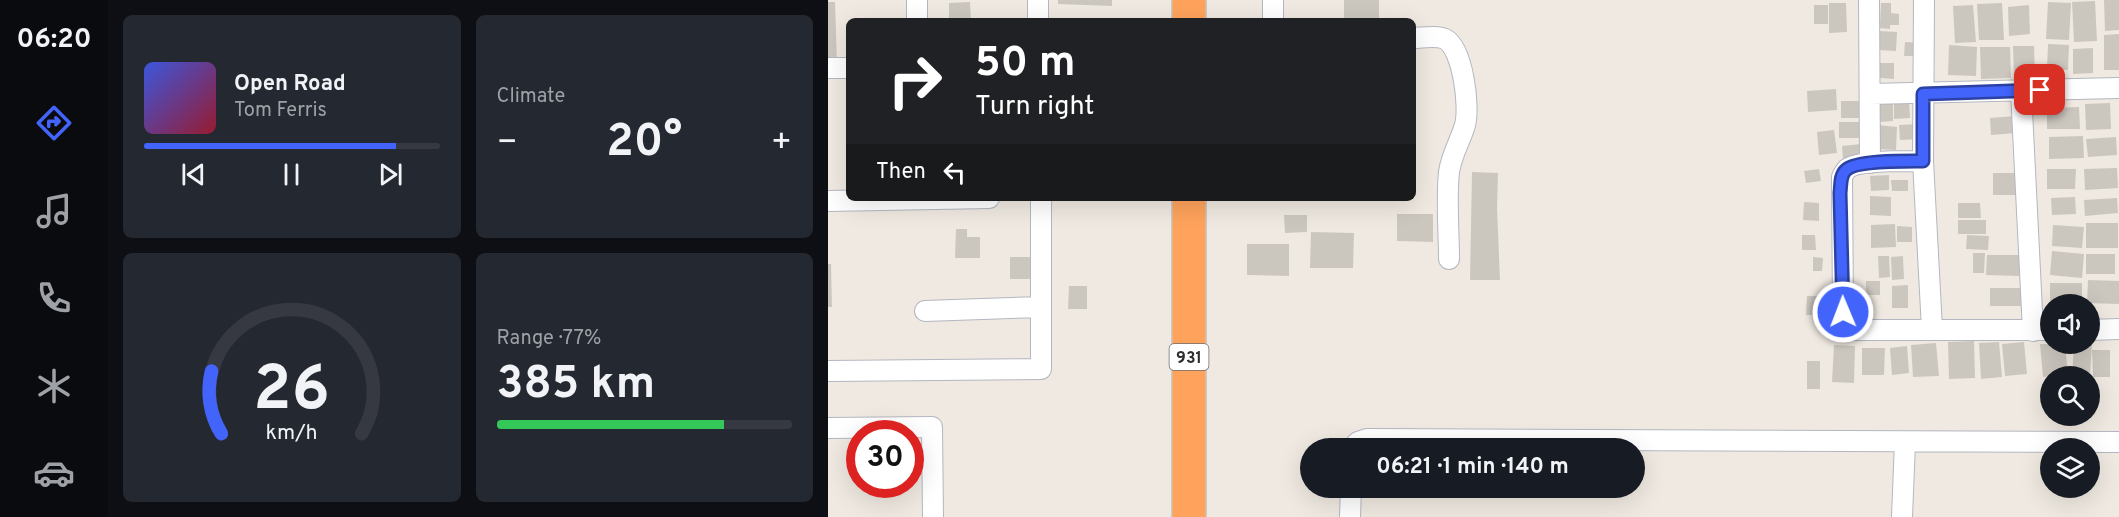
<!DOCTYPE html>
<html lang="en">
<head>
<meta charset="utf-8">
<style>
	body { margin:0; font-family:Overpass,sans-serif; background:#242831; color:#f1f3f6; height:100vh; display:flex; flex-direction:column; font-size:22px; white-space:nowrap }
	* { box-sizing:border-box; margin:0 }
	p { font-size:20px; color:#9ea1a6 }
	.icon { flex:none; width:33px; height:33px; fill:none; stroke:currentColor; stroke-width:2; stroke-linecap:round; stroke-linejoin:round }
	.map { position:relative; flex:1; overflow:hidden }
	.sheet { display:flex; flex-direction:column; gap:15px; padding:15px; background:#0d0f14; width:720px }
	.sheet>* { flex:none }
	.banner { position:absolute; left:18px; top:18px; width:570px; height:183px; border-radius:9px; box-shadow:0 6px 24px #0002; background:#202124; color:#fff; overflow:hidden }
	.controls { position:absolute; left:1212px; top:294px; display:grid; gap:12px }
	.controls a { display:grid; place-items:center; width:60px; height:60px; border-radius:50%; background:#171b24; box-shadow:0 6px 24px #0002; font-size:30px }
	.speed { position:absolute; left:18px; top:420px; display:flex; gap:12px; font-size:30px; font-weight:700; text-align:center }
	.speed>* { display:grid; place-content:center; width:78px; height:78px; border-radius:50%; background:#171b24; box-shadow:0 6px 24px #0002; line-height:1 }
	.speed .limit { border:9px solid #d22; background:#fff; color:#111 }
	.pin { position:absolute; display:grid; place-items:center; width:51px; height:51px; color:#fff; margin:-26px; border-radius:12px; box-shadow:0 3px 9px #0006 }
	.me { position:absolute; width:66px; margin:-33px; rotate:359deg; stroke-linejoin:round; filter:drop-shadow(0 0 4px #0008) }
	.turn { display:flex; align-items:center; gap:21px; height:126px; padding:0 30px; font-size:27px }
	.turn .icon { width:78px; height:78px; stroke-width:2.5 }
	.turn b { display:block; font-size:42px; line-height:51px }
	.then { display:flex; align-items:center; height:57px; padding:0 30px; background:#0003; gap:12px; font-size:22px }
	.big { font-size:45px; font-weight:700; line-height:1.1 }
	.sheet .card { flex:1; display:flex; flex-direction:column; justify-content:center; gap:9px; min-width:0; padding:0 21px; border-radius:9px; background:#242831 }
	.sheet .dial { align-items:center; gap:0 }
	.dial svg { height:156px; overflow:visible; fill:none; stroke:#363941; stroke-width:7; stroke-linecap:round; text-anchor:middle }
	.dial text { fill:#f1f3f6; stroke:none }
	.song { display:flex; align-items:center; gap:18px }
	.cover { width:72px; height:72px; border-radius:9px; background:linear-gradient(135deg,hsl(230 70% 55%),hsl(350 70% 35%)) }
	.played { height:6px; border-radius:3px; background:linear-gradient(90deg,#4264fb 85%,#363941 85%) }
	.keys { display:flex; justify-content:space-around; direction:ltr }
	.heat { display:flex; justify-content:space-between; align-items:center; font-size:33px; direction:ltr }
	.charge { height:9px; border-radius:4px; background:linear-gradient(90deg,#34c759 77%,#363941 0) }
	.sheet .tiles { flex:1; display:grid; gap:15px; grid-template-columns:repeat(2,1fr) }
	.trip { position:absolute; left:472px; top:438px; width:345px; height:60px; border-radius:30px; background:#171b24; box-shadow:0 6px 24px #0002; font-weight:700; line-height:60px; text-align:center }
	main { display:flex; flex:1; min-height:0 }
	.tab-bar { display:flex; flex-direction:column; width:108px; justify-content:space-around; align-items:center; background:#090b0e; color:#9ea1a6 }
	.tab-bar .icon { width:42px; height:42px }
	.tab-bar .selected { color:#4264fb }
	.tab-bar b { font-size:27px; color:#f1f3f6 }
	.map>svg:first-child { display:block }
	.building { fill:#cbc7bf }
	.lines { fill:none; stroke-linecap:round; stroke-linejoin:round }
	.street-casing { stroke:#b4b7c1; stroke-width:22 }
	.highway-casing { stroke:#c9c9c9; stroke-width:36 }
	.street { stroke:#fff; stroke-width:20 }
	.highway { stroke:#ffa35c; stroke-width:33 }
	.route-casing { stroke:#2b41a3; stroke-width:15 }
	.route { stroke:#4264fb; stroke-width:10 }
	.labels { text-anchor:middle; stroke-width:5; stroke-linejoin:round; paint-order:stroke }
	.shield { fill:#fff; stroke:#6d6d6d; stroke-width:1.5 }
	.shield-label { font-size:16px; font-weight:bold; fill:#2e2e2e }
</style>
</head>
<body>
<main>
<nav class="tab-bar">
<b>06:20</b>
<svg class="icon selected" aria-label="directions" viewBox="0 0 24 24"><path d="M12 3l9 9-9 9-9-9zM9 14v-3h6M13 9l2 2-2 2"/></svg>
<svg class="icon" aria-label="music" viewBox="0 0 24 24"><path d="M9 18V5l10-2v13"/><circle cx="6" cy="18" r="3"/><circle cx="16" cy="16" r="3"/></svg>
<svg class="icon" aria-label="phone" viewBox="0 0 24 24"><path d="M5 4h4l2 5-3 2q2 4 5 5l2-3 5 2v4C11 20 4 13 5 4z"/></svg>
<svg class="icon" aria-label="climate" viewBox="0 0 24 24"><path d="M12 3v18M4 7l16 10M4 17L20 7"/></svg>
<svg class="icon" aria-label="car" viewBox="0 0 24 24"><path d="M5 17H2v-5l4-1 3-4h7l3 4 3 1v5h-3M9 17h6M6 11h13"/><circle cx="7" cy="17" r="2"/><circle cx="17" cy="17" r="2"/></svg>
</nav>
<section class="sheet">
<div class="tiles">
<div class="card">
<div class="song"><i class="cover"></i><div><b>Open Road</b><p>Tom Ferris</p></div></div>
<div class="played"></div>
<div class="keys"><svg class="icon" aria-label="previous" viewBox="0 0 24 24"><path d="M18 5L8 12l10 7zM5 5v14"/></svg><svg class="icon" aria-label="pause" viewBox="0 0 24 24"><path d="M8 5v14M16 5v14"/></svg><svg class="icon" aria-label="next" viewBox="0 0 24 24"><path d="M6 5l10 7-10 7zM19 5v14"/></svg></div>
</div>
<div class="card"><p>Climate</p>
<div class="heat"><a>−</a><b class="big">20°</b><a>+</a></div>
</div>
<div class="card dial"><svg viewBox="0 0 100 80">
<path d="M14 69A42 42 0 1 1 86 69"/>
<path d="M14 69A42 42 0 0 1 9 37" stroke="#4264fb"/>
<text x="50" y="56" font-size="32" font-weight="700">26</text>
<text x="50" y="72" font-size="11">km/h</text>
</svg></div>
<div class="card"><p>Range · 77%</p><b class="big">385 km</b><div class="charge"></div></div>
</div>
</section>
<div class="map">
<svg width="1291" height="517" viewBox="0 0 1291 517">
	<rect width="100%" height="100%" fill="#efe9e1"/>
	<path class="building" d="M 230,0 L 284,0 L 284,6 L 230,4 Z
		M 516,0 L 551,0 L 551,21 L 516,21 Z
		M 1276,0 L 1291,0 L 1291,30 L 1277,31 Z
		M 1267,1 L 1269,41 L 1246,42 L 1244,2 Z
		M 0,2 L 7,2 L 9,62 L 0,62 Z
		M 142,2 L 143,21 L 121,21 L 121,3 Z
		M 1220,2 L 1243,3 L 1241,40 L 1218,39 Z
		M 1001,3 L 1018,3 L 1019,32 L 1001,33 Z
		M 1053,3 L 1063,3 L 1063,13 L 1071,14 L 1071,25 L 1062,25 L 1062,29 L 1052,28 Z
		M 1174,3 L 1176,40 L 1151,40 L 1149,4 Z
		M 986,5 L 1000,5 L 1000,24 L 986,24 Z
		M 1145,5 L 1148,42 L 1127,43 L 1125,6 Z
		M 1201,5 L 1202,34 L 1181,36 L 1180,7 Z
		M 1051,31 L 1069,32 L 1068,51 L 1050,50 Z
		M 1291,34 L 1291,70 L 1276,70 L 1276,35 Z
		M 1077,42 L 1094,43 L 1094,56 L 1076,56 Z
		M 1220,44 L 1241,45 L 1240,70 L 1219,69 Z
		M 1121,45 L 1149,47 L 1148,76 L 1120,75 Z
		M 1185,46 L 1206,46 L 1207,75 L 1186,75 Z
		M 1152,47 L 1182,47 L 1183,78 L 1153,79 Z
		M 1265,48 L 1265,73 L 1245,74 L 1245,49 Z
		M 1052,63 L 1066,63 L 1066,79 L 1052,78 Z
		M 1008,89 L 1009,110 L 980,112 L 979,91 Z
		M 1013,101 L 1037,101 L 1037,118 L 1013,118 Z
		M 1065,101 L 1065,121 L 1051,122 L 1051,102 Z
		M 1081,101 L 1082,118 L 1066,119 L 1066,102 Z
		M 1282,103 L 1283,129 L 1258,130 L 1257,104 Z
		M 1251,107 L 1252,129 L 1219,129 L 1219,108 Z
		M 1187,116 L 1188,133 L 1163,135 L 1162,118 Z
		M 1011,122 L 1039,122 L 1039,138 L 1011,138 Z
		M 1092,124 L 1092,139 L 1072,140 L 1071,125 Z
		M 1049,125 L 1069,127 L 1068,150 L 1048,149 Z
		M 1006,130 L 1009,153 L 991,155 L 989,132 Z
		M 1255,136 L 1256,158 L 1221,159 L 1221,137 Z
		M 1288,137 L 1289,155 L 1260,157 L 1258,139 Z
		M 1033,144 L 1034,157 L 1015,159 L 1014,146 Z
		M 1289,168 L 1290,188 L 1257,190 L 1256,169 Z
		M 991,169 L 993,181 L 978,183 L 976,171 Z
		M 1219,169 L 1248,169 L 1247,189 L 1219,189 Z
		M 644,172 L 670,173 L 669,208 L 672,280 L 642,280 Z
		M 1165,173 L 1190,173 L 1190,195 L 1165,195 Z
		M 1061,175 L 1061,190 L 1043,191 L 1042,176 Z
		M 1063,180 L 1080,180 L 1080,191 L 1064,191 Z
		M 1042,196 L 1063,197 L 1063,216 L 1042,215 Z
		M 1247,197 L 1248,214 L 1224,215 L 1223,198 Z
		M 1289,198 L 1290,213 L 1257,216 L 1256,200 Z
		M 976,202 L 991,203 L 991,221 L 975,220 Z
		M 1130,203 L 1152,203 L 1153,218 L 1130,218 Z
		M 569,214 L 605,214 L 605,242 L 569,241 Z
		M 456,215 L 479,215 L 479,232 L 457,233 Z
		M 1130,220 L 1158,220 L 1158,234 L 1130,234 Z
		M 1258,223 L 1290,223 L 1290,248 L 1258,248 Z
		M 1067,224 L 1068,247 L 1043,248 L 1043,225 Z
		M 1225,225 L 1256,227 L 1254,248 L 1224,246 Z
		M 1069,226 L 1084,227 L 1084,242 L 1069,242 Z
		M 128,229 L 139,229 L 139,237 L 152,237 L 152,258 L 127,258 Z
		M 483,232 L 526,233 L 525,268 L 482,268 Z
		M 974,235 L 987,235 L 988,250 L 974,250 Z
		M 1139,235 L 1161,236 L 1160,250 L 1138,249 Z
		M 419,244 L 461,244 L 461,276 L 419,275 Z
		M 1224,251 L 1256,254 L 1254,278 L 1222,275 Z
		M 1145,253 L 1157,253 L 1156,273 L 1145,273 Z
		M 1258,254 L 1287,254 L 1287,274 L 1258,274 Z
		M 1159,255 L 1192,255 L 1191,276 L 1158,275 Z
		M 1050,256 L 1061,256 L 1062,277 L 1051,278 Z
		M 1075,256 L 1076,279 L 1064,280 L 1063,257 Z
		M 182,257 L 202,257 L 202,279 L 182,279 Z
		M 985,257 L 995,258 L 994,271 L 985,271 Z
		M 0,264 L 3,264 L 4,307 L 0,307 Z
		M 1260,280 L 1291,281 L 1291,304 L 1259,303 Z
		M 1038,281 L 1052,281 L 1052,295 L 1038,295 Z
		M 1222,283 L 1254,283 L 1254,302 L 1222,302 Z
		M 1080,285 L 1080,308 L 1064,308 L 1064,286 Z
		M 241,286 L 259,286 L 259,309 L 240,309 Z
		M 1162,288 L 1197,288 L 1197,306 L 1162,306 Z
		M 979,296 L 996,296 L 995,315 L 978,315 Z
		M 1146,341 L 1147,378 L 1121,379 L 1120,342 Z
		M 1171,342 L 1174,377 L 1153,379 L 1151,343 Z
		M 1196,342 L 1199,374 L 1177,376 L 1174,344 Z
		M 1108,343 L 1111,376 L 1085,377 L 1083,345 Z
		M 1264,343 L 1262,376 L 1244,376 L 1246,344 Z
		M 1212,344 L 1237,344 L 1240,375 L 1215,377 Z
		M 1006,345 L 1027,346 L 1026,383 L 1004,382 Z
		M 1079,346 L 1081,373 L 1064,375 L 1062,348 Z
		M 1034,348 L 1057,348 L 1056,375 L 1034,375 Z
		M 1264,350 L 1282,350 L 1282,377 L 1265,377 Z
		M 979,361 L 992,361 L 992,389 L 979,389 Z"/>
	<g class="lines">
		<g class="street-casing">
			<path id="street" d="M 210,0 L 210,21
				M 445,0 L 445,21
				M 1041,0 L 1042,163
				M 1096,0 L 1095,161 L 1104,329
				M 89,21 L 89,0
				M 585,38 C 594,38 608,35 617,39 C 635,48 642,107 637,125 C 632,142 624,153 621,172 C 618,201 621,231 621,259
				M 0,68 L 21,68
				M 1193,91 L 1205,331
				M 1042,94 L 1291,88
				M 1095,161 C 1080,161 1029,160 1019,169 C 1018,170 1014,176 1014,177 L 1015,312 L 1017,322 L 1028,330 L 1222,330
				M 0,201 L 161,198
				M 97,311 L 212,307
				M 1262,330 L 1291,329
				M 0,371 L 213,369 L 213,198
				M 0,428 L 104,427 L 105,517
				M 524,448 L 530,442 L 539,439 L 1291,442
				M 522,517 L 523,488
				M 1074,517 L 1077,442"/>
		</g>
		<g class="highway-casing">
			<path id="highway" d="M 361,0 L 361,21
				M 361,198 L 361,517"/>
		</g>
		<use href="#street" class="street"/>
		<use href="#highway" class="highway"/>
	</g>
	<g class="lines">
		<g class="route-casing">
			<path id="route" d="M 1015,312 L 1012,193 C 1013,185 1012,175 1018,170 C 1028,160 1080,161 1095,161 L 1095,94 L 1212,90"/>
		</g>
		<use href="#route" class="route"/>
	</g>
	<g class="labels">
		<rect class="shield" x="341.5" y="344" width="39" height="26" rx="4.5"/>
		<g class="shield-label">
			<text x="361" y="363">931</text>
		</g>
	</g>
</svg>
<div class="controls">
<a><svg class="icon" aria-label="sound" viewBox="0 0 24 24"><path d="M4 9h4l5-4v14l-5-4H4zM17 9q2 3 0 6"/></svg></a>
<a><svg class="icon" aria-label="search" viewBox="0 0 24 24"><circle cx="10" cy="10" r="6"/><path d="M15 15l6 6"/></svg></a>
<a><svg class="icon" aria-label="layers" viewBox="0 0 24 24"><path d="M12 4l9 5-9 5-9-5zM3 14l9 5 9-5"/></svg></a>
</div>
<div class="speed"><div class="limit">30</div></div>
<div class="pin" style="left:1212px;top:90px;background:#d93025"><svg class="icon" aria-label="arrive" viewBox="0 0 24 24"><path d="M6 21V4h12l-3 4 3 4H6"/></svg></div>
<svg class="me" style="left:1015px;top:312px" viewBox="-20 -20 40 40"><circle r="17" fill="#4264fb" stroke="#fff" stroke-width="3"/><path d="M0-11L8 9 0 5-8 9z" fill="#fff"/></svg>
<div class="trip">06:21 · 1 min · 140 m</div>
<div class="banner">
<div class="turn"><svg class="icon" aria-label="right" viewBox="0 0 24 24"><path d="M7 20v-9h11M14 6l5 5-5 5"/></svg><div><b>50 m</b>Turn right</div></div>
<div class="then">Then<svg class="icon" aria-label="left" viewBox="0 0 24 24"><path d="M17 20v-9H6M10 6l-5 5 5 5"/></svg></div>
</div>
</div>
</main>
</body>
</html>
